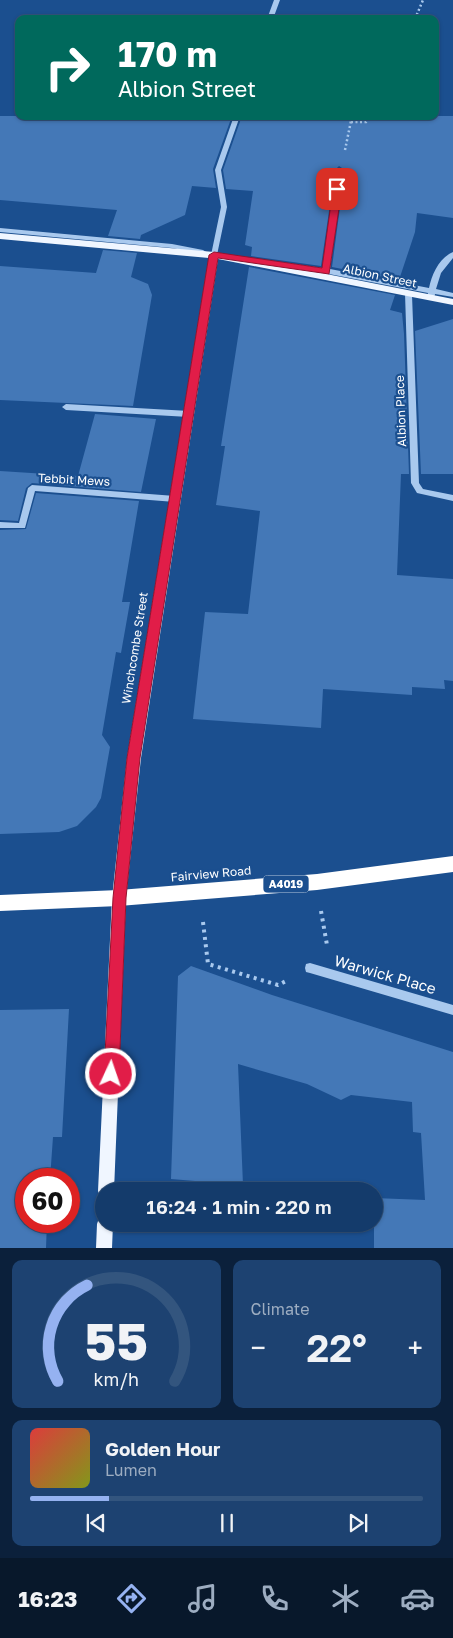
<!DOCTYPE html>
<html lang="en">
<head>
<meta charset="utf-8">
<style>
	body { margin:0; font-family:"Golos Text",sans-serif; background:#1d4271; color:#f1f3f6; height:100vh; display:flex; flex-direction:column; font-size:19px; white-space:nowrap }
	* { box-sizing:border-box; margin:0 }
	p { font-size:16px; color:#9dadc1 }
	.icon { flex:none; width:28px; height:28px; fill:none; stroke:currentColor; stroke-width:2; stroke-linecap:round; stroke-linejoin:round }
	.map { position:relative; height:1248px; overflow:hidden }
	.panel { display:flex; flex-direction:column; gap:12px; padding:12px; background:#0b203b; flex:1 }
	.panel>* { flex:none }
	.guide { position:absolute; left:15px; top:15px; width:424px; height:105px; border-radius:10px; box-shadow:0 1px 4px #0004,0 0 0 1px #33557e; background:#00695c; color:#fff; overflow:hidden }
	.speed { position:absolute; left:15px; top:1168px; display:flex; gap:10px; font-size:25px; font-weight:700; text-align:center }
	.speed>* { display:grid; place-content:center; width:65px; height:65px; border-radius:50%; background:#143b6b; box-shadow:0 1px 4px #0004,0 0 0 1px #33557e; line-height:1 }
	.speed .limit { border:8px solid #d22; background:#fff; color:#111 }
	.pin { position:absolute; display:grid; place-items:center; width:42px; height:42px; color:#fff; margin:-21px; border-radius:10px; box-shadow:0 2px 8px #0006 }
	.me { position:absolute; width:55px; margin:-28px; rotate:3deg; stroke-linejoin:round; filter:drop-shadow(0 0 4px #0008) }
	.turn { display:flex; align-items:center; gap:18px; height:105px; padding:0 20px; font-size:22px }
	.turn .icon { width:65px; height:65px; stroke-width:2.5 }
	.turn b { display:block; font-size:35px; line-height:42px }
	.big { font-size:38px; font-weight:600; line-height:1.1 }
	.panel .widget { flex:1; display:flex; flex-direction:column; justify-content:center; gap:8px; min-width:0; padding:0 18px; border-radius:10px; background:#1d4271 }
	.panel .dial { align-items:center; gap:0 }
	.dial svg { height:130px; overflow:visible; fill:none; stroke:#33557e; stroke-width:7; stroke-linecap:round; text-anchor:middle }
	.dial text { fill:#f1f3f6; stroke:none }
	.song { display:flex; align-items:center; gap:15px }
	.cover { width:60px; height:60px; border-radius:8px; background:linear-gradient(135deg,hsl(0 70% 55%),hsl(70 70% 35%)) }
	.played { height:5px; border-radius:2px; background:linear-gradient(90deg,#95b2f1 20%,#33557e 20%) }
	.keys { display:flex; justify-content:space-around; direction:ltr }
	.heat { display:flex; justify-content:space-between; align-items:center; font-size:28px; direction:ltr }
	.panel .tiles { flex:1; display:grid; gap:12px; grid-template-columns:1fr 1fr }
	.widget:last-child { grid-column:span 2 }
	.trip { position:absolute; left:95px; top:1182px; width:288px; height:50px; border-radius:25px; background:#143b6b; box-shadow:0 1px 4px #0004,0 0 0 1px #33557e; font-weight:600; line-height:50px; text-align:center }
	.menu { display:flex; height:80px; justify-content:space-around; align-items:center; background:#08182b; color:#9dadc1 }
	.menu .icon { width:35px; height:35px }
	.menu .selected { color:#95b2f1 }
	.menu b { font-size:22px; color:#f1f3f6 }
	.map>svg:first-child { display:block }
	.building { fill:#4478b7 }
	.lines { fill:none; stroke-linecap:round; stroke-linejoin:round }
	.path-far1 { stroke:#a9c9ee; stroke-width:2.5; stroke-dasharray:2 2.5; stroke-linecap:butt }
	.path { stroke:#a9c9ee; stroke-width:4; stroke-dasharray:3 4.5; stroke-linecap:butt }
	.minor { fill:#a9c9ee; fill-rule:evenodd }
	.major { fill:#f0f6ff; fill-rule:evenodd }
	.highway { fill:#fff; fill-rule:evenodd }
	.route { fill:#e11d48; stroke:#92132f }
	.labels { text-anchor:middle; stroke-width:4.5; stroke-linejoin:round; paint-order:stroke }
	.shield { fill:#1b4f8f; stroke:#bbcadd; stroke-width:1 }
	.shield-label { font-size:11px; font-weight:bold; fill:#fff }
	.street-label { font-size:12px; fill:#fff; stroke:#1b4f8f }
	.near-street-label { font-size:15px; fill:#fff; stroke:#1b4f8f }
</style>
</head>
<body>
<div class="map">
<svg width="453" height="1248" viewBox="0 0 453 1248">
	<rect width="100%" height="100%" fill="#1b4f8f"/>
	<path class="building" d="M 0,116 L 232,116 L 213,169 L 216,188 L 192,186 L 185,215 L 141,235 L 140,239 L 108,236 L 117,210 L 0,200 Z
		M 242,116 L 453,116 L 453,218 L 417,213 L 415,232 L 399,280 L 332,267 L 345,170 L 339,166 L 335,170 L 321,266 L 251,256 L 252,247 L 245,245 L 253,191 L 226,189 L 223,170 Z
		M 103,250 L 137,253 L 131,277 L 148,284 L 152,295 L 133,406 L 0,400 L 0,266 L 96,273 Z
		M 249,267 L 395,295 L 390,310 L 402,313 L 404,334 L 409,474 L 401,474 L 397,575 L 453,579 L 453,681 L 444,680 L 445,689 L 412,687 L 412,695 L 323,689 L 321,728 L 193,719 L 205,612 L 248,614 L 260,511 L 216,505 L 225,446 L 221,446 Z
		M 453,319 L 453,474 L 421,474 L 415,331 Z
		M 95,414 L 156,419 L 141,492 L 32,483 L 26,488 L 18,521 L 0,520 L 0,471 L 78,476 Z
		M 36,493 L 139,501 L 122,602 L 130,602 L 121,653 L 116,652 L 102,735 L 110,747 L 101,798 L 96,807 L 77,826 L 59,832 L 0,834 L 0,530 L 26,529 Z
		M 191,966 L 272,995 L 453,1052 L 453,1248 L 374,1248 L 374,1198 L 425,1200 L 421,1133 L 413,1132 L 412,1102 L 351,1095 L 341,1100 L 307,1084 L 238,1064 L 243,1185 L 171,1179 L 178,976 Z
		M 69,1009 L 62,1137 L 53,1137 L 50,1179 L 26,1179 L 26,1221 L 47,1221 L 46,1248 L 0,1248 L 0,1010 Z"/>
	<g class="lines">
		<path class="path-far1" d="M 415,19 L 423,0
			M 351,122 L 366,122 L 368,116
			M 345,150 L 352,116"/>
		<path class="path" d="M 321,911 L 327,945
			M 203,922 L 208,964 L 278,985 L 288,980"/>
		<path class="minor" d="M 274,0 L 280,0 L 273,19 L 267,19 Z
			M 234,116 L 240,116 L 221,170 L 227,207 L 217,255 L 214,257 L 211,255 L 221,207 L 215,170 Z
			M 340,168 L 343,170 L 330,269 L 429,288 C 432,274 439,258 453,252 L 453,258 L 441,273 L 436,289 L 453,293 L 453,297 L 435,294 L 434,299 L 431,299 L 427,297 L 428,293 L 329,274 L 327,279 L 325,279 L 321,277 L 322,273 L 249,262 L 249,258 L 251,258 L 323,268 L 337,170 Z
			M 0,228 L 172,244 L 203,250 L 206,252 L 203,254 L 172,248 L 0,232 Z
			M 405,293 L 411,293 L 412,295 L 419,483 L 423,489 L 453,495 L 453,501 L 417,493 L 411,483 Z
			M 66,404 L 189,411 L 193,414 L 189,417 L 66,410 L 62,407 Z
			M 32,485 L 175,496 L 179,499 L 175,502 L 35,491 L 25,528 L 0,528 L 0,522 L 19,523 L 28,488 Z
			M 310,963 L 453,1005 L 453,1015 L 310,973 L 306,972 L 305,968 L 306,964 Z"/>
		<path class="major" d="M 0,233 L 214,252 L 453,299 L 453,305 L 218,259 L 141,758 L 126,898 L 114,1191 L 104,1191 L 104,1198 L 100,1197 L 98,1191 L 112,898 L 127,758 L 209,258 L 0,239 Z
			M 104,1216 L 104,1224 L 113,1224 L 112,1248 L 96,1248 L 97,1224 L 99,1218 Z"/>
		<path class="highway" d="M 453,856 L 453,872 L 317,890 L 119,906 L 0,911 L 0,895 L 119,890 L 317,874 Z"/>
	</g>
	<path class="route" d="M 337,186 L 342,189 L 329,274 L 218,258 L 140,758 L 126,898 L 119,1074 L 116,1079 L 111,1081 L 106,1079 L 104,1074 L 113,898 L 127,758 L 209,255 L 214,252 L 322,268 L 333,189 Z"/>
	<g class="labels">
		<rect class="shield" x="263.5" y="875.5" width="45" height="17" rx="4"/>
		<g class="shield-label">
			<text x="286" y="888">A4019</text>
		</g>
		<g class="street-label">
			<text transform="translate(380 276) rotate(12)" y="4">Albion Street</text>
			<text transform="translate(401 411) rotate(-92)" y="4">Albion Place</text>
			<text transform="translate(74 480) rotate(3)" y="4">Tebbit Mews</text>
			<text transform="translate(135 648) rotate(-81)" y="4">Winchcombe Street</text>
			<text transform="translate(211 874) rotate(-5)" y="4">Fairview Road</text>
		</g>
		<g class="near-street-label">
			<text transform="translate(385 975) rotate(16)" y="5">Warwick Place</text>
		</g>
	</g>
</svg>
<div class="speed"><div class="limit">60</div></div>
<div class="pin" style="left:337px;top:189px;background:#d93025"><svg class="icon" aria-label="arrive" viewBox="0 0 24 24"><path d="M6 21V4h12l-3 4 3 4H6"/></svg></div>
<svg class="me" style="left:111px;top:1074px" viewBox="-20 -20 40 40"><circle r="17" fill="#e11d48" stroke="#fff" stroke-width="3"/><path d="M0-11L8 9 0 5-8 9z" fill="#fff"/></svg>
<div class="trip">16:24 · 1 min · 220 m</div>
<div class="guide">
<div class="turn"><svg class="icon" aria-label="right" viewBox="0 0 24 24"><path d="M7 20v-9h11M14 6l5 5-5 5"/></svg><div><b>170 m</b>Albion Street</div></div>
</div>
</div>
<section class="panel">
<div class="tiles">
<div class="widget dial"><svg viewBox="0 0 100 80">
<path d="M14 69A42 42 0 1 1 86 69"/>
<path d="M14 69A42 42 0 0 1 32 10" stroke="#95b2f1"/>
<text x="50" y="56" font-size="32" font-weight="700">55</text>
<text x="50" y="72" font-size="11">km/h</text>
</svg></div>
<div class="widget"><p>Climate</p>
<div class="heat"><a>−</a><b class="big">22°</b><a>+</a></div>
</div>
<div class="widget">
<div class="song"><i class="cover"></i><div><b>Golden Hour</b><p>Lumen</p></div></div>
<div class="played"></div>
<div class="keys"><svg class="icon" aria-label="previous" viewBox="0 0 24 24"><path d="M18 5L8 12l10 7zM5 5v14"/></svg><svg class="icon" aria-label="pause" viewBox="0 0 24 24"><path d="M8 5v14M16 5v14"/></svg><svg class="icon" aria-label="next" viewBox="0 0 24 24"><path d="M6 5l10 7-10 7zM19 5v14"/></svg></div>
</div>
</div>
</section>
<nav class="menu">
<b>16:23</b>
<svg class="icon selected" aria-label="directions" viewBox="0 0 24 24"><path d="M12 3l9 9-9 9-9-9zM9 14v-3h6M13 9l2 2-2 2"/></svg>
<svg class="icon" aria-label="music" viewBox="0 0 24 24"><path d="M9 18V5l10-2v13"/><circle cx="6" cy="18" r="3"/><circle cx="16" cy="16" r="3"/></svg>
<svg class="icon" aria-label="phone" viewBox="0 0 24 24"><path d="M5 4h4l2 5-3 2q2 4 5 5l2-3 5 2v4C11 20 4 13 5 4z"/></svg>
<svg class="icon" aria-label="climate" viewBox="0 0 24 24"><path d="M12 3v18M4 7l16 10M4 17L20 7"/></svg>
<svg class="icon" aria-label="car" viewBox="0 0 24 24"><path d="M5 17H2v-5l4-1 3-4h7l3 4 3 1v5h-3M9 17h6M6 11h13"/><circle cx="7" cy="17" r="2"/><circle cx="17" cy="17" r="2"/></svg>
</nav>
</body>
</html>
